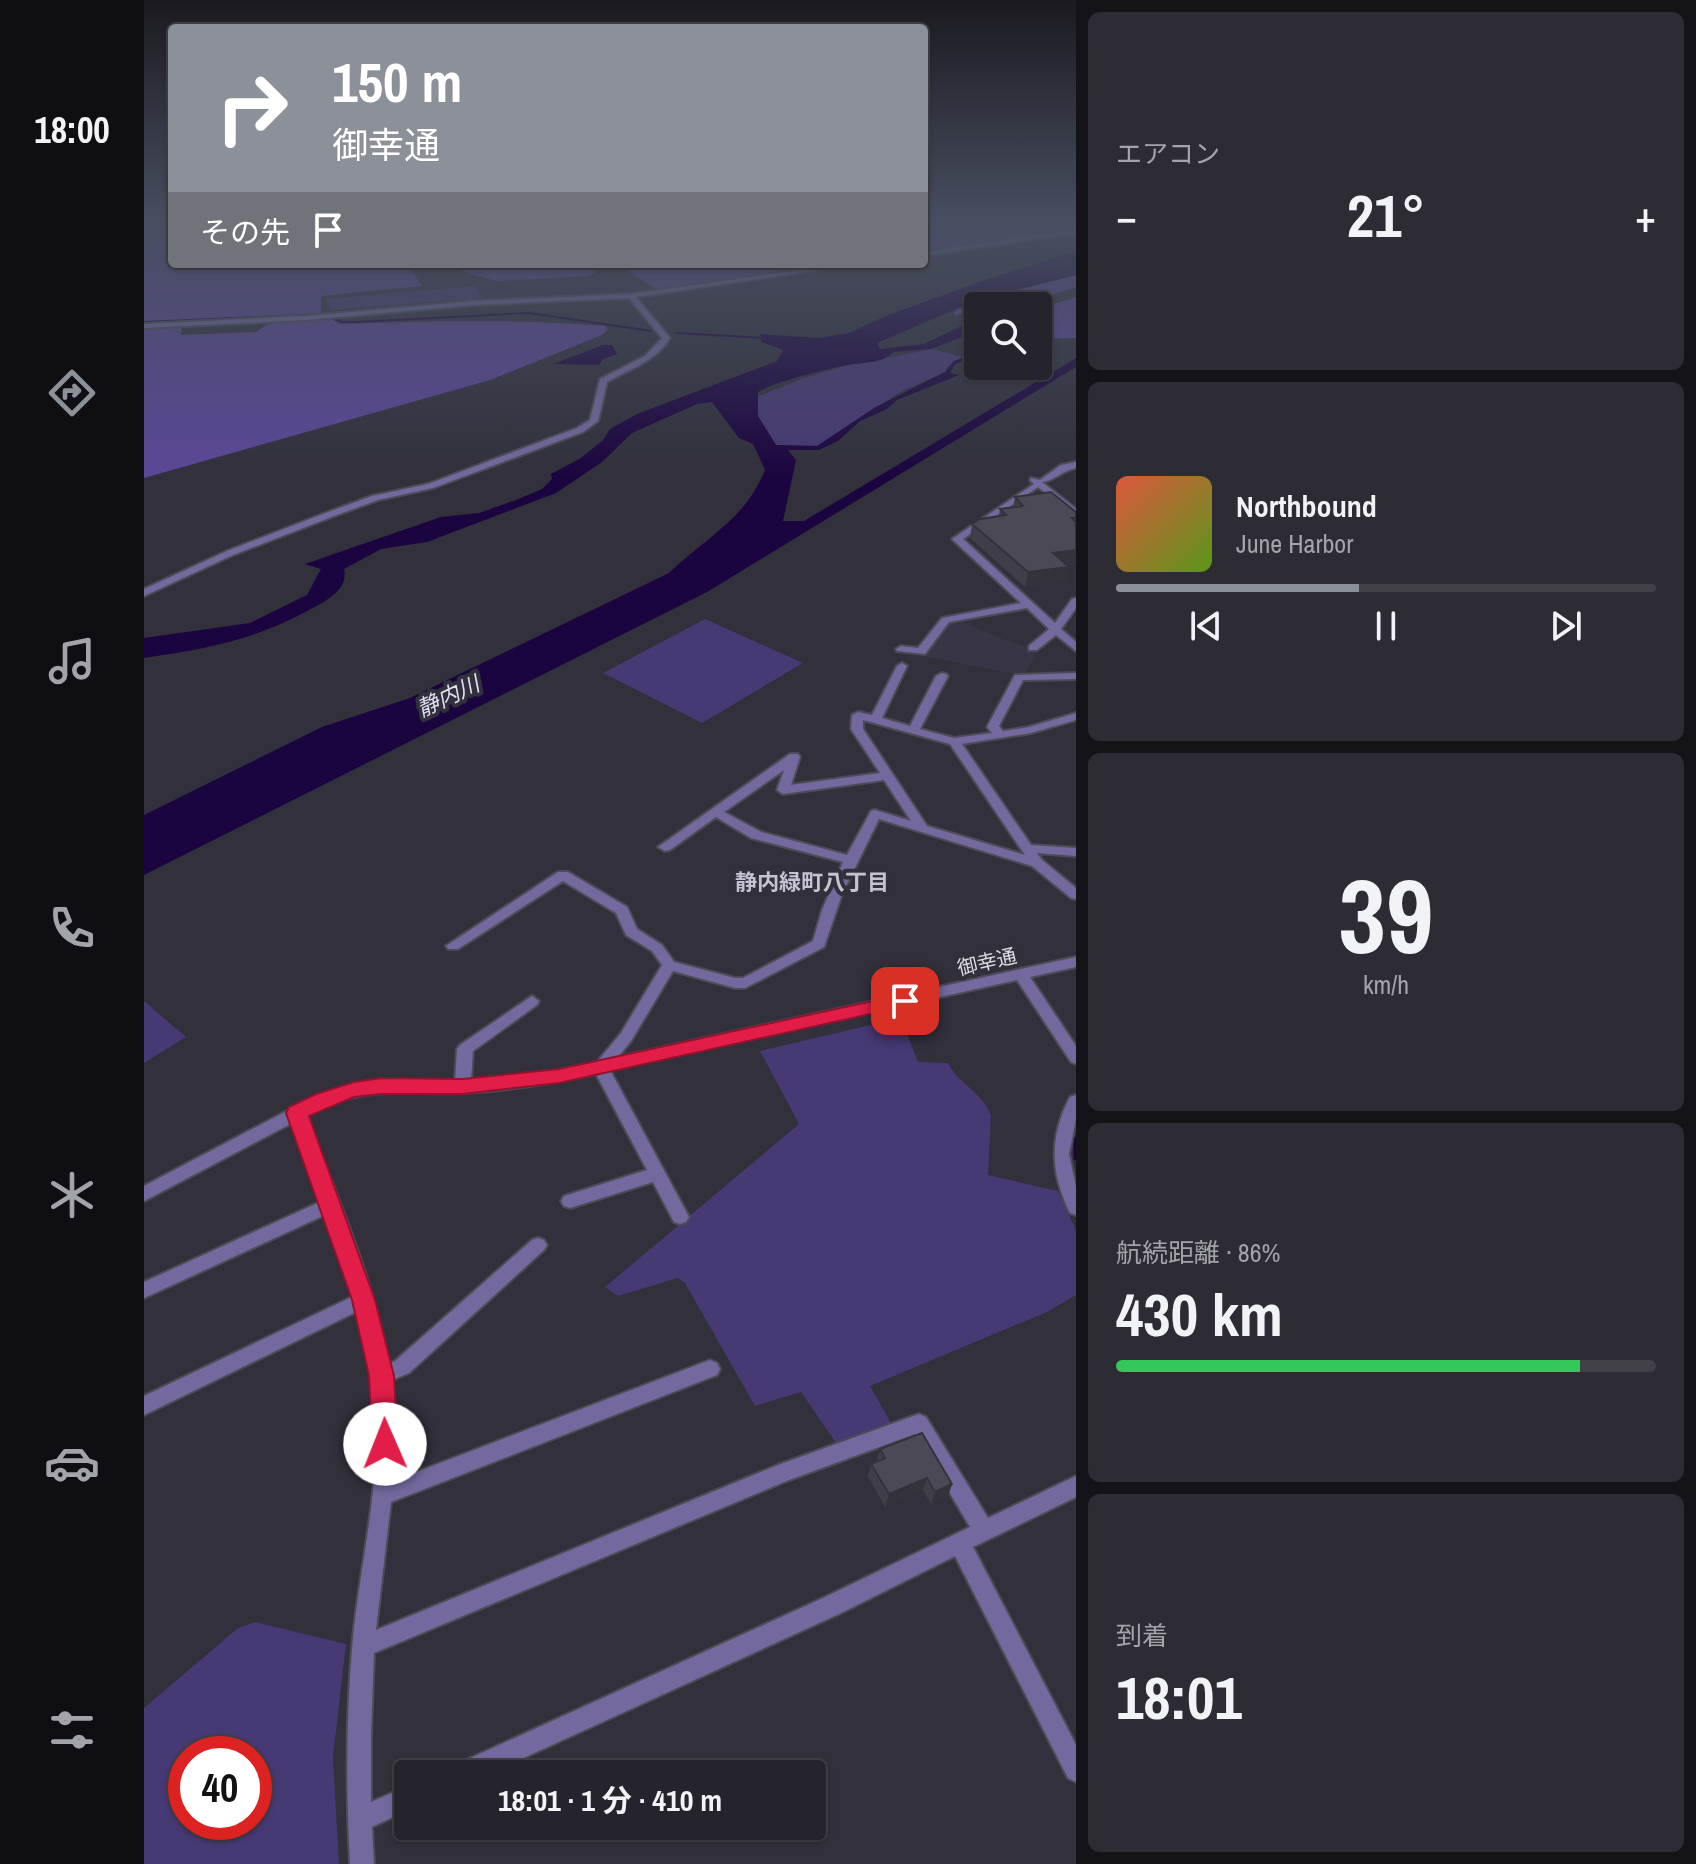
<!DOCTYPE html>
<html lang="ja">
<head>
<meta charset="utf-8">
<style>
	body { margin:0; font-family:"Archivo Narrow","Noto Sans JP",sans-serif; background:#2d2c34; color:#f1f3f6; height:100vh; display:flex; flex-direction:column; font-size:30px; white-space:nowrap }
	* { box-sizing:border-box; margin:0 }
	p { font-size:26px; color:#a3a4a9 }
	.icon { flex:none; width:44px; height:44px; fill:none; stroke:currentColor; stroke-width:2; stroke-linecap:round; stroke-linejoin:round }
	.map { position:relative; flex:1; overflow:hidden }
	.side { display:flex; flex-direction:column; gap:12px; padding:12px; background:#141418; width:620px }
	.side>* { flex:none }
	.guide { position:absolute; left:24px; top:24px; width:760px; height:244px; border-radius:8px; box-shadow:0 2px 6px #0004,0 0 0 2px #424148; background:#8c9099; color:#fff; overflow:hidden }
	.buttons { position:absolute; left:820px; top:292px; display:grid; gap:16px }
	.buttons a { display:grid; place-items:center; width:88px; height:88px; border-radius:8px; background:#25242c; box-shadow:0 2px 6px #0004,0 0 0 2px #424148; font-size:40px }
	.speed { position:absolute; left:24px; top:1736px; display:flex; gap:16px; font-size:40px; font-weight:700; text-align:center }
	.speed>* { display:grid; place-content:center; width:104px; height:104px; border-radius:50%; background:#25242c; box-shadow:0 2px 6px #0004,0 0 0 2px #424148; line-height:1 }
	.speed .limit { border:12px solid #d22; background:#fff; color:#111 }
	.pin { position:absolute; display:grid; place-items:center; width:68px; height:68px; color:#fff; margin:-34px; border-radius:16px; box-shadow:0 4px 12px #0006 }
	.me { position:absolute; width:88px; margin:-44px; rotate:359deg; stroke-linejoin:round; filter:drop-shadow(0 0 6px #0008) }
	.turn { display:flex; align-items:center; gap:28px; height:168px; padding:0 32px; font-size:36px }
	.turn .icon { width:104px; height:104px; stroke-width:2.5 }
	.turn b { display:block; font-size:56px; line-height:68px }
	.then { display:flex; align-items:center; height:76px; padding:0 32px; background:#0003; gap:16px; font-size:30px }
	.big { font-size:60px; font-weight:700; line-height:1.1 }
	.side .card { flex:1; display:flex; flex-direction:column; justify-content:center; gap:12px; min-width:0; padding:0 28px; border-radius:12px; background:#2d2c34 }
	.side .dial { align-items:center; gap:0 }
	.dial b { font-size:104px; line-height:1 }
	.song { display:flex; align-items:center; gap:24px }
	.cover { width:96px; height:96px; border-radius:12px; background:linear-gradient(135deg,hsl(10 70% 55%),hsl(90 70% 35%)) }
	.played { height:8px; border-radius:4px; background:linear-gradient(90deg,#8c9099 45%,#424148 45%) }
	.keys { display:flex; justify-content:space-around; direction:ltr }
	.heat { display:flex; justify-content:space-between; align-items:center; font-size:44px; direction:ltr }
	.charge { height:12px; border-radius:6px; background:linear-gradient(90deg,#34c759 86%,#424148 0) }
	.trip { position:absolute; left:250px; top:1760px; width:432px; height:80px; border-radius:8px; background:#25242c; box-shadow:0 2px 6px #0004,0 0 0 2px #424148; font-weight:700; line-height:80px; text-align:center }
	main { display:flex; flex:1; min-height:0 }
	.tabs { display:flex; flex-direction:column; width:144px; justify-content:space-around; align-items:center; background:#0f0e12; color:#a3a4a9 }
	.tabs .icon { width:56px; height:56px }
	.tabs .current { color:#8c9099 }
	.tabs b { font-size:36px; color:#f1f3f6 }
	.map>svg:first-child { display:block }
	.built { fill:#383547 }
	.green { fill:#473974; fill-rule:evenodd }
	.forest { fill:#5b4798 }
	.water { fill:#1b0540 }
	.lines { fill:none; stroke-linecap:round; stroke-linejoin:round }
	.stream-far1 { stroke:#1b0540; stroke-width:2 }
	.stream { stroke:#1b0540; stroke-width:5 }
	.minor-casing { stroke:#4d4c56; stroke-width:4 }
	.minor { fill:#73699f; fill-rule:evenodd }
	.wall { fill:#403f49 }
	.shaded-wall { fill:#34333c }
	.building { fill:#4b4955; stroke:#34333c; stroke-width:2 }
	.route { fill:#e11d48; stroke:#92132f; stroke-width:2 }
	.labels { text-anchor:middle; stroke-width:8; stroke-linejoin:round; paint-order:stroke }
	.street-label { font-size:20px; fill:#dedde4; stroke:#31303b }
	.water-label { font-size:22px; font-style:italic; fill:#e1ddf4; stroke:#31303b }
	.neighbourhood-label { font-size:22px; font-weight:bold; fill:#c5c3d1; stroke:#31303b }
</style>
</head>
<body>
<main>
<nav class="tabs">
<b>18:00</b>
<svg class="icon current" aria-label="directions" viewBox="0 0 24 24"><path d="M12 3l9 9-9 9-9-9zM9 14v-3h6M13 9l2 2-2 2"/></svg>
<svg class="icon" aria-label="music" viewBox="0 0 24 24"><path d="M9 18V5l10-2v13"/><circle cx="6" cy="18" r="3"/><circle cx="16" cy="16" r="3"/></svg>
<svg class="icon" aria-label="phone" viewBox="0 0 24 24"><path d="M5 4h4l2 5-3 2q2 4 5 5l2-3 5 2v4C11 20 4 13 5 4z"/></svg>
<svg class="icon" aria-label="climate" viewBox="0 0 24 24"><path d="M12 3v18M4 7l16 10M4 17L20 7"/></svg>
<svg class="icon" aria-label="car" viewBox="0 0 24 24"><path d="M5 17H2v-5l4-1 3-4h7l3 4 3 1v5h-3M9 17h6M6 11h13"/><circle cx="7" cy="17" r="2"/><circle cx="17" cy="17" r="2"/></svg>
<svg class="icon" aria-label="filters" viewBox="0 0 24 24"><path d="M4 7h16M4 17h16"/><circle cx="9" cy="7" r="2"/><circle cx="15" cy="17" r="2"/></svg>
</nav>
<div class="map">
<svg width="932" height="1864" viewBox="0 0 932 1864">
	<rect width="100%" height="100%" fill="#31303b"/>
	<path class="built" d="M 819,622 L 858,639 L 894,650 L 881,674 L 865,673 L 780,656 L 802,623 Z"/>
	<path class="green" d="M 332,286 L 339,298 L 187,310 L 181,299 Z
		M 789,349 L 818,357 L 804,366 L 801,372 L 758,391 L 673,446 L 632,445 L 614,416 L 613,397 L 657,379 L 701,366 Z
		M 561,619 L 659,663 L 558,723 L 459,673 Z
		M 0,1001 L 42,1037 L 0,1063 Z
		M 752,1019 L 758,1020 L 774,1062 L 804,1063 C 814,1084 840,1093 847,1116 L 844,1175 L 914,1191 L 932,1230 L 932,1295 L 903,1312 L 726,1386 L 747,1423 L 692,1443 L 657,1392 L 611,1406 L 541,1283 L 534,1278 L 474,1296 L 461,1287 L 655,1124 L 616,1051 Z
		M 111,1622 L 202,1644 L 189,1757 L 195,1864 L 0,1864 L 0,1708 L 94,1628 ZM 110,1754 L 110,1822 L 42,1822 L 42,1754 Z"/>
	<path class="forest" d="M 780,218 L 932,218 L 932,228 L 780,252 Z
		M 28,219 L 28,264 L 263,264 L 278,286 L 177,296 L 177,315 L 0,324 L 0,223 Z
		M 292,264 L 451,264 L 452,272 L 445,276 L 353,281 Z
		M 474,264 L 699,264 L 516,292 Z
		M 932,275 L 932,287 L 873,306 L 834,306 L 834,311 L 811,315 L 810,312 L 833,300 Z
		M 932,297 L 932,338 L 894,339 L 894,309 Z
		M 185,318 L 197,324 C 285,321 373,319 461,326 L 464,329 L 458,335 L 346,380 L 0,478 L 0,329 L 38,327 L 37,335 L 112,332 L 126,322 Z"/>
	<path class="water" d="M 932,251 L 932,275 L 833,300 L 733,343 L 736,349 L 780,344 L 834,318 L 834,331 L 787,349 L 749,352 C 738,364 721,362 703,365 C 683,369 629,382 614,392 L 614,416 L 632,445 L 673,446 L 730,408 L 801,372 L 810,361 L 834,351 L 834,355 L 811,364 L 806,373 L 815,375 L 753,400 L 743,409 L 716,421 L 694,441 L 675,450 L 644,450 L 652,460 L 639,521 L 660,521 L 932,358 L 932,367 L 563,592 L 0,875 L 0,815 L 178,727 L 266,698 L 525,573 C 562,537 601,520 621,470 L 609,444 L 595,438 L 568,402 L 553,404 L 488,433 L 458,462 L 412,493 L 283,542 L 237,549 L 200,569 C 205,589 182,601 167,609 C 108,641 65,648 0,658 L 0,638 L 106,623 L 163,595 L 177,569 L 161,564 L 297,517 L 335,513 L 372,500 L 398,489 L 408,479 L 407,474 L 437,458 L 459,440 L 466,429 L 493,414 L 633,361 L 639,350 L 617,342 L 616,334 L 675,338 L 705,333 L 742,316 L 838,281 Z
		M 459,345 L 468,345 L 473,354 L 459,359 L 455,365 L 409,364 Z"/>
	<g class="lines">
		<path class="stream-far1" d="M 187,317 L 197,322 L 211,322 L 385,313 L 507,331
			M 0,322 L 181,314
			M 533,333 L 622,338"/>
		<path class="stream" d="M 932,1139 L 932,1158"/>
		<g class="minor-casing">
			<path id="minor" d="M 932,229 L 932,233 L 780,256 L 780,252 Z
				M 699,264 L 715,264 L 492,297 L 526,338 C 511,362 485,369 463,382 L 454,421 L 439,432 L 289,488 L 234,500 L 190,516 L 89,555 L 0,596 L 0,589 L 83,551 L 184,512 L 228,496 L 284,484 L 433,428 L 446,420 L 456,379 L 501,356 L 518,338 L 485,298 L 330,305 L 162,320 L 0,328 L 0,324 L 162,316 L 330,301 L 487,294 Z
				M 932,462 L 932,468 C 919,470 910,481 898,482 L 932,509 L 932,516 L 894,487 L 819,539 L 911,623 L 928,599 L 932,598 L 932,608 L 917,629 L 932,642 L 932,651 L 912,635 L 893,650 L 885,650 L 885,646 L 905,629 L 883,608 L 805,622 L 781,654 L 753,651 L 752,649 L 757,646 L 774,648 L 798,618 L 877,603 L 808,539 L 890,484 L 886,480 L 887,478 L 896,480 L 917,465 Z
				M 758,663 L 763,666 L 738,718 L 766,726 L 792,676 L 798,673 L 802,674 L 804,676 L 776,729 L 810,738 L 848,733 L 843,727 L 871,675 L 932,673 L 932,679 L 879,680 L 855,726 L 859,731 L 885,727 L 932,713 L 932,720 L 887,733 L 818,744 L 887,845 L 932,848 L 932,856 L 893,853 L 898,860 L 932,888 L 932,899 L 927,898 L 888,866 L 735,819 L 698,894 L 680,947 L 601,988 L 591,988 L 529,971 L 487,1041 L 474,1057 L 932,957 L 932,967 L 886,977 L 932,1046 L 932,1064 L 927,1062 L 873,980 L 466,1070 L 545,1217 L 542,1222 L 536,1224 L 530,1222 L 509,1182 L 426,1208 L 420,1206 L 417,1201 L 420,1196 L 503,1170 L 452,1074 C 409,1083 363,1091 318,1093 C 256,1095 221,1084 162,1115 C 193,1197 229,1278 245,1364 L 251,1361 L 388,1240 L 394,1238 L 400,1240 L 403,1245 L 400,1250 L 265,1373 L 248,1380 L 252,1421 L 249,1481 L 566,1360 L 573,1363 L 576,1369 L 573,1375 L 247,1502 L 232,1630 L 634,1465 L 775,1414 L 782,1417 L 844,1518 L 932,1476 L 932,1497 L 829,1547 L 932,1745 L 932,1782 L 924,1778 L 811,1556 L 695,1614 L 344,1774 L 305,1774 L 309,1766 L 679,1598 L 826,1527 L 771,1434 L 645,1480 L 230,1653 L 227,1734 L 227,1802 L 264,1786 L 264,1810 L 228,1827 L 230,1864 L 206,1864 C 202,1789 202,1713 209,1638 C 216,1566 235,1492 232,1419 C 231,1382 223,1347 214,1311 L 0,1415 L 0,1396 L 210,1296 L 183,1214 L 0,1298 L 0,1282 L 178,1201 L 148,1123 L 0,1201 L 0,1186 L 173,1095 L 210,1084 L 238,1080 L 311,1081 L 313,1049 L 316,1045 L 388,996 L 395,1001 L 393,1005 L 329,1051 L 327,1080 L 415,1070 L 453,1062 L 477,1033 L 518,965 L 508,951 L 482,935 L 472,913 L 419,881 L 314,949 L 304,949 L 302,946 L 414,872 L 424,872 L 483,907 L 493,929 L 518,945 L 530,962 L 591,978 L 599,978 L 669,941 L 678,910 L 699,862 L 607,838 L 572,817 L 526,850 L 521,851 L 514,847 L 646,754 L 654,754 L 656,757 L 647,785 L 736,773 L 707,729 L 708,715 L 714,712 L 728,715 L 753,666 ZM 719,720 L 806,744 L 881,855 L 783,826 L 719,729 ZM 640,770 L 633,790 L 639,794 L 740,780 L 767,821 L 731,810 L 727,811 L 703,855 L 617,832 L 580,812 Z
				M 932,1095 L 932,1119 L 925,1154 L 932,1187 L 932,1215 L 926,1213 C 906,1172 905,1137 926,1097 Z"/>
		</g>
		<use href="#minor" class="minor"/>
	</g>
	<path class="wall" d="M 871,497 L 932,512 L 932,564 L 923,565 L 925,567 L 922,581 L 881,587 L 826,538 L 828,524 L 855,516 L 856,509 L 869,507 Z
		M 736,1449 L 808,1484 L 804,1496 L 787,1504 L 779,1490 L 741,1507 L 724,1476 L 727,1464 L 733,1461 Z"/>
	<path class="shaded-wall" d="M 932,548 L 932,564 L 906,568 L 909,553 Z
		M 925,567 L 922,581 L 881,587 L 884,572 Z
		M 783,1478 L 779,1490 L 741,1507 L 745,1494 Z
		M 808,1484 L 804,1496 L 787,1504 L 791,1492 Z"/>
	<path class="building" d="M 907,492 L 932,512 L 932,518 L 928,518 L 932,522 L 932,550 L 909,553 L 925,567 L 884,572 L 828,524 L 836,519 L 862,515 L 856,509 L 879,506 L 871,497 Z
		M 778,1433 L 808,1484 L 791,1492 L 783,1478 L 745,1494 L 727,1464 L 741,1458 L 736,1449 Z"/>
	<linearGradient id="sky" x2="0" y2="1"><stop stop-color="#1b1a20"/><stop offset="0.46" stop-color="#484e60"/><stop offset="1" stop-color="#484e60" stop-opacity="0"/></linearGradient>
	<rect width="932" height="479" fill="url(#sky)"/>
	<path class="route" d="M 761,994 L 767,996 L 770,1001 L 767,1005 L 415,1083 L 319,1094 L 238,1094 L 210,1097 L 165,1116 L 231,1300 L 250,1376 L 254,1444 L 250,1453 L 241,1457 L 232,1453 L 228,1444 L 225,1376 L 208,1300 L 142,1113 L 145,1107 L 172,1094 L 210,1082 L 238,1078 L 319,1079 L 415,1069 Z"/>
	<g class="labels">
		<g class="street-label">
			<text transform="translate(843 962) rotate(-13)" y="7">御幸通</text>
		</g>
		<g class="water-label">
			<text transform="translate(304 696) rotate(-25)" y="8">静内川</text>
		</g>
		<g class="neighbourhood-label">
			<text x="668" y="890">静内緑町八丁目</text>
		</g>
	</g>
</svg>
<div class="buttons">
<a><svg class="icon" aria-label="search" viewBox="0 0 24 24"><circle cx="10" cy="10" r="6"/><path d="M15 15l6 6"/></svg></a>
</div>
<div class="speed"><div class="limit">40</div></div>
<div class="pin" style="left:761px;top:1001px;background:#d93025"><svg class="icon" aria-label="arrive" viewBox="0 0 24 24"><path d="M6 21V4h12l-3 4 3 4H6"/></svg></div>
<svg class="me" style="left:241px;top:1444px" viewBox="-20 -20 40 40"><circle r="19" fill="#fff"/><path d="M0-13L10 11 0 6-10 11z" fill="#e11d48"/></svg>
<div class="trip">18:01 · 1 分 · 410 m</div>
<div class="guide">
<div class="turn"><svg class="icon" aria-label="right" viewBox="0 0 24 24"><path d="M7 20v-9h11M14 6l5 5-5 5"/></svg><div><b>150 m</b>御幸通</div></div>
<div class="then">その先<svg class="icon" aria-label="arrive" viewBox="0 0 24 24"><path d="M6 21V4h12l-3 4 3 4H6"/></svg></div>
</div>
</div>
<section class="side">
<div class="card"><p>エアコン</p>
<div class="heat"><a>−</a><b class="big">21°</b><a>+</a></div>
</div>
<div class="card">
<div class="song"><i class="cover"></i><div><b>Northbound</b><p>June Harbor</p></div></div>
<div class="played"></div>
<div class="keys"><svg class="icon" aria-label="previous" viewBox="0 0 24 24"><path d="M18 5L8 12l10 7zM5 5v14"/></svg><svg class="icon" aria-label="pause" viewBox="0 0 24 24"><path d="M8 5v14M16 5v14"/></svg><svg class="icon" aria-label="next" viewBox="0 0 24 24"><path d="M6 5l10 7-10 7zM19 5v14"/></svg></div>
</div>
<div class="card dial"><b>39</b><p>km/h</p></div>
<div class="card"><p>航続距離 · 86%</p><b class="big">430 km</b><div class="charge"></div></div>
<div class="card"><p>到着</p><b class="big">18:01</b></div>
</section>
</main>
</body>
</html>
